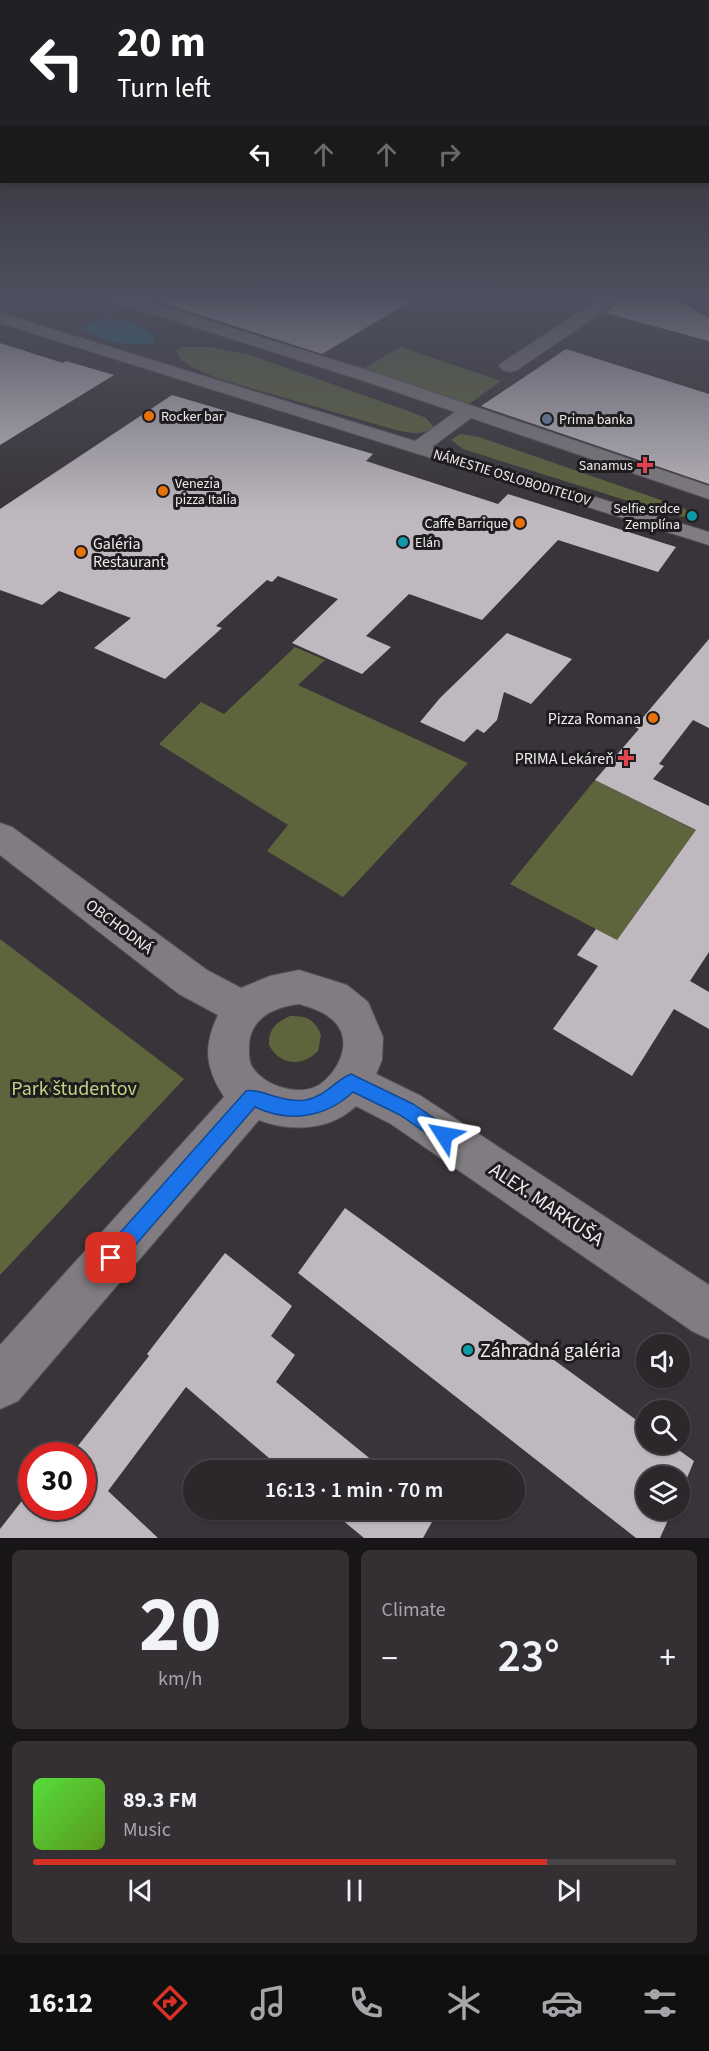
<!DOCTYPE html>
<html lang="en">
<head>
<meta charset="utf-8">
<style>
	body { margin:0; font-family:"Source Sans 3",sans-serif; background:#332f33; color:#f1f3f6; height:100vh; display:flex; flex-direction:column; font-size:22px; white-space:nowrap }
	* { box-sizing:border-box; margin:0 }
	p { font-size:20px; color:#a6a5a9 }
	.icon { flex:none; width:33px; height:33px; fill:none; stroke:currentColor; stroke-width:2; stroke-linecap:round; stroke-linejoin:round }
	.map { position:relative; height:1538px; overflow:hidden }
	.details { display:flex; flex-direction:column; gap:12px; padding:12px; background:#181518; flex:1 }
	.details>* { flex:none }
	.hud { position:absolute; left:0px; top:0px; width:710px; height:183px; box-shadow:0 2px 4px #0004,0 0 0 2px #474447; background:#202124; color:#fff; overflow:hidden }
	.fabs { position:absolute; left:636px; top:1334px; display:grid; gap:12px }
	.fabs a { display:grid; place-items:center; width:54px; height:54px; border-radius:50%; background:#2b272b; box-shadow:0 2px 4px #0004,0 0 0 2px #474447; font-size:30px }
	.speed { position:absolute; left:18px; top:1442px; display:flex; gap:12px; font-size:30px; font-weight:700; text-align:center }
	.speed>* { display:grid; place-content:center; width:78px; height:78px; border-radius:50%; background:#2b272b; box-shadow:0 2px 4px #0004,0 0 0 2px #474447; line-height:1 }
	.speed .limit { border:9px solid #d22; background:#fff; color:#111 }
	.pin { position:absolute; display:grid; place-items:center; width:51px; height:51px; color:#fff; margin:-26px; border-radius:12px; box-shadow:0 3px 9px #0006 }
	.me { position:absolute; width:66px; margin:-33px; rotate:304deg; stroke-linejoin:round; filter:drop-shadow(0 0 4px #0008) }
	.turn { display:flex; align-items:center; gap:21px; height:126px; padding:0 18px; font-size:27px }
	.turn .icon { width:78px; height:78px; stroke-width:2.5 }
	.turn b { display:block; font-size:42px; line-height:51px }
	.lanes { display:flex; align-items:center; height:57px; padding:0 18px; background:#0003; justify-content:center; gap:30px; direction:ltr }
	.lanes .off { opacity:.35 }
	.big { font-size:45px; font-weight:600; line-height:1.1 }
	.details .widget { flex:1; display:flex; flex-direction:column; justify-content:center; gap:9px; min-width:0; padding:0 21px; border-radius:9px; background:#332f33 }
	.details .dial { align-items:center; gap:0 }
	.dial b { font-size:78px; line-height:1 }
	.song { display:flex; align-items:center; gap:18px }
	.cover { width:72px; height:72px; border-radius:9px; background:linear-gradient(135deg,hsl(110 70% 55%),hsl(90 70% 35%)) }
	.played { height:6px; border-radius:3px; background:linear-gradient(90deg,#d93025 80%,#474447 80%) }
	.keys { display:flex; justify-content:space-around; direction:ltr }
	.heat { display:flex; justify-content:space-between; align-items:center; font-size:33px; direction:ltr }
	.details .tiles { flex:1; display:grid; gap:12px; grid-template-columns:1fr 1fr }
	.widget:last-child { grid-column:span 2 }
	.trip { position:absolute; left:183px; top:1460px; width:342px; height:60px; border-radius:30px; background:#2b272b; box-shadow:0 2px 4px #0004,0 0 0 2px #474447; font-weight:600; line-height:60px; text-align:center }
	.menu { display:flex; height:96px; justify-content:space-around; align-items:center; background:#111011; color:#a6a5a9 }
	.menu .icon { width:42px; height:42px }
	.menu .current { color:#d93025 }
	.menu b { font-size:27px; color:#f1f3f6 }
	.map>svg:first-child { display:block }
	.green { fill:#5e653d }
	.water { fill:#126278 }
	.building { fill:#bfb9bf }
	.lines { fill:none; stroke-linecap:round; stroke-linejoin:round }
	.pedestrian-casing { stroke:#565256; stroke-width:2 }
	.minor-casing { stroke:#565256; stroke-width:2 }
	.pedestrian { fill:#817c81; fill-rule:evenodd }
	.minor { fill:#817c81; fill-rule:evenodd }
	.route { fill:#1a73e8; stroke:#114b97; stroke-width:1.5 }
	.food-dot { fill:#e8710a; stroke:#1f1c1f; stroke-width:2 }
	.service-dot { fill:#5c6f8a; stroke:#1f1c1f; stroke-width:2 }
	.health-dot { fill:#e0444e; stroke:#1f1c1f; stroke-width:2 }
	.culture-dot { fill:#0f9aa8; stroke:#1f1c1f; stroke-width:2 }
	.labels { text-anchor:middle; stroke-width:6; stroke-linejoin:round; paint-order:stroke }
	.far-poi-label { font-size:14px; fill:#efecef; stroke:#1f1c1f; text-anchor:start }
	.far-street-label { font-size:14px; fill:#efecef; stroke:#1f1c1f }
	.poi-label { font-size:16px; fill:#efecef; stroke:#1f1c1f; text-anchor:end }
	.street-label { font-size:16px; fill:#efecef; stroke:#1f1c1f }
	.near-park-label { font-size:20px; fill:#c3d37f; stroke:#1f1c1f }
	.near-street-label { font-size:20px; fill:#efecef; stroke:#1f1c1f }
	.near-poi-label { font-size:20px; fill:#efecef; stroke:#1f1c1f; text-anchor:start }
</style>
</head>
<body>
<div class="map">
<svg width="709" height="1538" viewBox="0 0 709 1538">
	<rect width="100%" height="100%" fill="#393439"/>
	<path class="green" d="M 183,347 L 211,347 L 250,355 L 411,412 L 426,418 L 434,427 C 422,436 410,433 396,430 L 216,378 L 190,366 L 181,359 L 176,351 Z
		M 400,347 L 501,381 L 466,406 L 362,370 Z
		M 460,434 L 479,437 L 684,508 L 688,513 L 687,517 L 676,516 L 463,449 L 451,440 Z
		M 295,647 L 325,660 L 298,685 L 468,763 L 343,897 L 267,851 L 288,825 L 159,744 L 201,702 L 224,714 Z
		M 595,780 L 709,837 L 709,878 L 674,860 L 617,940 L 510,884 Z
		M 0,939 L 184,1079 L 0,1275 Z
		M 290,1016 C 305,1015 316,1020 321,1035 L 318,1051 C 302,1067 280,1066 269,1045 C 268,1030 276,1022 290,1016 Z"/>
	<path class="water" d="M 104,317 C 123,320 139,324 154,337 L 153,343 C 127,347 105,342 83,329 Z"/>
	<path class="building" d="M 166,298 L 416,298 L 322,354 L 165,304 Z
		M 625,298 L 673,298 L 709,318 L 709,341 L 605,313 Z
		M 0,343 L 63,363 L 66,361 L 114,375 L 0,445 Z
		M 566,349 L 709,394 L 709,484 L 481,406 Z
		M 172,395 L 373,454 L 366,461 L 498,504 L 508,494 L 676,547 L 658,572 L 558,540 L 482,620 L 409,594 L 366,636 L 391,647 L 362,674 L 292,643 L 338,599 L 278,576 L 272,582 L 267,580 L 216,626 L 222,628 L 165,679 L 94,648 L 131,618 L 59,591 L 42,605 L 0,590 L 0,509 Z
		M 507,633 L 572,659 L 531,704 L 504,692 L 497,720 L 484,733 L 477,729 L 464,742 L 420,722 L 440,698 Z
		M 709,639 L 709,728 L 693,720 L 659,764 L 664,766 L 653,779 L 709,806 L 709,952 L 690,981 L 709,992 L 709,1029 L 674,1009 L 632,1076 L 553,1029 L 598,966 L 577,955 L 596,929 L 617,940 L 696,830 L 595,780 L 639,729 L 635,727 Z
		M 345,1208 L 646,1427 L 646,1443 L 669,1443 L 694,1461 L 680,1495 L 680,1476 L 646,1476 L 646,1509 L 673,1509 L 660,1538 L 636,1538 L 298,1273 Z
		M 225,1253 L 292,1306 L 271,1336 L 295,1355 L 276,1382 L 384,1470 L 283,1470 L 186,1387 L 108,1491 L 158,1538 L 0,1538 L 0,1529 L 25,1497 L 28,1500 L 32,1496 L 32,1506 L 82,1506 L 82,1455 L 63,1455 L 69,1448 L 77,1447 L 149,1356 L 147,1354 Z
		M 329,1509 L 433,1509 L 437,1513 L 423,1538 L 364,1538 Z"/>
	<g class="lines">
		<g class="pedestrian-casing">
			<path id="pedestrian" d="M 110,298 L 135,298 L 373,372 L 709,486 L 709,499 L 471,418 L 432,447 L 709,532 L 709,545 L 0,323 L 0,313 L 415,441 L 455,412 L 361,380 L 112,301 Z"/>
		</g>
		<g class="minor-casing">
			<path id="minor" d="M 600,298 L 623,298 L 517,370 L 510,372 L 503,370 L 499,366 L 503,362 Z
				M 0,823 L 12,827 L 207,970 L 241,988 L 270,976 L 299,970 L 347,985 L 368,1002 L 383,1037 L 382,1060 L 376,1074 L 421,1096 L 709,1285 L 709,1339 L 692,1331 L 391,1124 L 356,1106 C 330,1131 290,1132 259,1120 L 18,1401 L 0,1409 L 0,1345 L 224,1097 C 205,1067 203,1047 218,1015 L 179,994 L 0,855 ZM 299,1004 C 313,1008 329,1013 338,1026 C 352,1046 336,1074 319,1085 C 299,1097 265,1086 253,1068 C 249,1063 249,1057 249,1051 C 247,1020 272,1007 299,1004 Z"/>
		</g>
		<use href="#pedestrian" class="pedestrian"/>
		<use href="#minor" class="minor"/>
	</g>
	<linearGradient id="sky" x2="0" y2="1"><stop stop-color="#1f1d1f"/><stop offset="0.58" stop-color="#4e505f"/><stop offset="1" stop-color="#4e505f" stop-opacity="0"/></linearGradient>
	<rect width="709" height="514" fill="url(#sky)"/>
	<path class="route" d="M 351,1074 L 413,1104 L 450,1129 L 453,1135 L 450,1141 L 444,1144 L 438,1141 L 400,1115 L 353,1092 C 325,1118 289,1123 255,1107 L 118,1265 L 111,1267 L 104,1265 L 101,1258 L 104,1251 L 246,1091 C 257,1087 285,1104 306,1100 C 326,1096 334,1081 351,1074 Z"/>
	<g class="food-dot">
		<circle cx="149" cy="416" r="6"/>
		<circle cx="163" cy="491" r="6"/>
		<circle cx="520" cy="523" r="6"/>
		<circle cx="81" cy="552" r="6"/>
		<circle cx="653" cy="718" r="6"/>
	</g>
	<circle class="service-dot" cx="547" cy="419" r="6"/>
	<g class="health-dot">
		<path d="M642 456h6v6h6v6h-6v6h-6v-6h-6v-6h6z"/>
		<path d="M623 749h6v6h6v6h-6v6h-6v-6h-6v-6h6z"/>
	</g>
	<g class="culture-dot">
		<circle cx="692" cy="516" r="6"/>
		<circle cx="403" cy="542" r="6"/>
		<circle cx="468" cy="1350" r="6"/>
	</g>
	<g class="labels">
		<g class="far-poi-label">
			<text x="161" y="421">Rocker bar</text>
			<text x="559" y="424">Prima banka</text>
			<text x="633" y="470" text-anchor="end">Sanamus</text>
			<text x="175" y="488">Venezia<tspan x="175" dy="16">pizza Italia</tspan></text>
			<text x="680" y="513" text-anchor="end">Selfie srdce<tspan x="680" dy="16">Zemplína</tspan></text>
			<text x="508" y="528" text-anchor="end">Caffe Barrique</text>
			<text x="415" y="547">Elán</text>
		</g>
		<g class="far-street-label">
			<text transform="translate(512 477) rotate(17)" y="5">NÁMESTIE OSLOBODITEĽOV</text>
		</g>
		<g class="poi-label">
			<text x="93" y="549" text-anchor="start">Galéria<tspan x="93" dy="18">Restaurant</tspan></text>
			<text x="641" y="724">Pizza Romana</text>
			<text x="614" y="764">PRIMA Lekáreň</text>
		</g>
		<g class="street-label">
			<text transform="translate(120 926) rotate(37)" y="6">OBCHODNÁ</text>
		</g>
		<g class="near-park-label">
			<text x="74" y="1095">Park študentov</text>
		</g>
		<g class="near-street-label">
			<text transform="translate(547 1204) rotate(34)" y="7">ALEX. MARKUŠA</text>
		</g>
		<g class="near-poi-label">
			<text x="480" y="1357">Záhradná galéria</text>
		</g>
	</g>
</svg>
<div class="fabs">
<a><svg class="icon" aria-label="sound" viewBox="0 0 24 24"><path d="M4 9h4l5-4v14l-5-4H4zM17 9q2 3 0 6"/></svg></a>
<a><svg class="icon" aria-label="search" viewBox="0 0 24 24"><circle cx="10" cy="10" r="6"/><path d="M15 15l6 6"/></svg></a>
<a><svg class="icon" aria-label="layers" viewBox="0 0 24 24"><path d="M12 4l9 5-9 5-9-5zM3 14l9 5 9-5"/></svg></a>
</div>
<div class="speed"><div class="limit">30</div></div>
<div class="pin" style="left:111px;top:1258px;background:#d93025"><svg class="icon" aria-label="arrive" viewBox="0 0 24 24"><path d="M6 21V4h12l-3 4 3 4H6"/></svg></div>
<svg class="me" style="left:444px;top:1135px" viewBox="-20 -20 40 40"><path d="M0-17L14 15 0 8-14 15z" fill="#1a73e8" stroke="#fff" stroke-width="4"/></svg>
<div class="trip">16:13 · 1 min · 70 m</div>
<div class="hud">
<div class="turn"><svg class="icon" aria-label="left" viewBox="0 0 24 24"><path d="M17 20v-9H6M10 6l-5 5 5 5"/></svg><div><b>20 m</b>Turn left</div></div>
<div class="lanes"><svg class="icon" aria-label="left" viewBox="0 0 24 24"><path d="M17 20v-9H6M10 6l-5 5 5 5"/></svg><svg class="icon off" aria-label="ahead" viewBox="0 0 24 24"><path d="M12 20V5M6 11l6-6 6 6"/></svg><svg class="icon off" aria-label="ahead" viewBox="0 0 24 24"><path d="M12 20V5M6 11l6-6 6 6"/></svg><svg class="icon off" aria-label="right" viewBox="0 0 24 24"><path d="M7 20v-9h11M14 6l5 5-5 5"/></svg></div>
</div>
</div>
<section class="details">
<div class="tiles">
<div class="widget dial"><b>20</b><p>km/h</p></div>
<div class="widget"><p>Climate</p>
<div class="heat"><a>−</a><b class="big">23°</b><a>+</a></div>
</div>
<div class="widget">
<div class="song"><i class="cover"></i><div><b>89.3 FM</b><p>Music</p></div></div>
<div class="played"></div>
<div class="keys"><svg class="icon" aria-label="previous" viewBox="0 0 24 24"><path d="M18 5L8 12l10 7zM5 5v14"/></svg><svg class="icon" aria-label="pause" viewBox="0 0 24 24"><path d="M8 5v14M16 5v14"/></svg><svg class="icon" aria-label="next" viewBox="0 0 24 24"><path d="M6 5l10 7-10 7zM19 5v14"/></svg></div>
</div>
</div>
</section>
<nav class="menu">
<b>16:12</b>
<svg class="icon current" aria-label="directions" viewBox="0 0 24 24"><path d="M12 3l9 9-9 9-9-9zM9 14v-3h6M13 9l2 2-2 2"/></svg>
<svg class="icon" aria-label="music" viewBox="0 0 24 24"><path d="M9 18V5l10-2v13"/><circle cx="6" cy="18" r="3"/><circle cx="16" cy="16" r="3"/></svg>
<svg class="icon" aria-label="phone" viewBox="0 0 24 24"><path d="M5 4h4l2 5-3 2q2 4 5 5l2-3 5 2v4C11 20 4 13 5 4z"/></svg>
<svg class="icon" aria-label="climate" viewBox="0 0 24 24"><path d="M12 3v18M4 7l16 10M4 17L20 7"/></svg>
<svg class="icon" aria-label="car" viewBox="0 0 24 24"><path d="M5 17H2v-5l4-1 3-4h7l3 4 3 1v5h-3M9 17h6M6 11h13"/><circle cx="7" cy="17" r="2"/><circle cx="17" cy="17" r="2"/></svg>
<svg class="icon" aria-label="filters" viewBox="0 0 24 24"><path d="M4 7h16M4 17h16"/><circle cx="9" cy="7" r="2"/><circle cx="15" cy="17" r="2"/></svg>
</nav>
</body>
</html>
